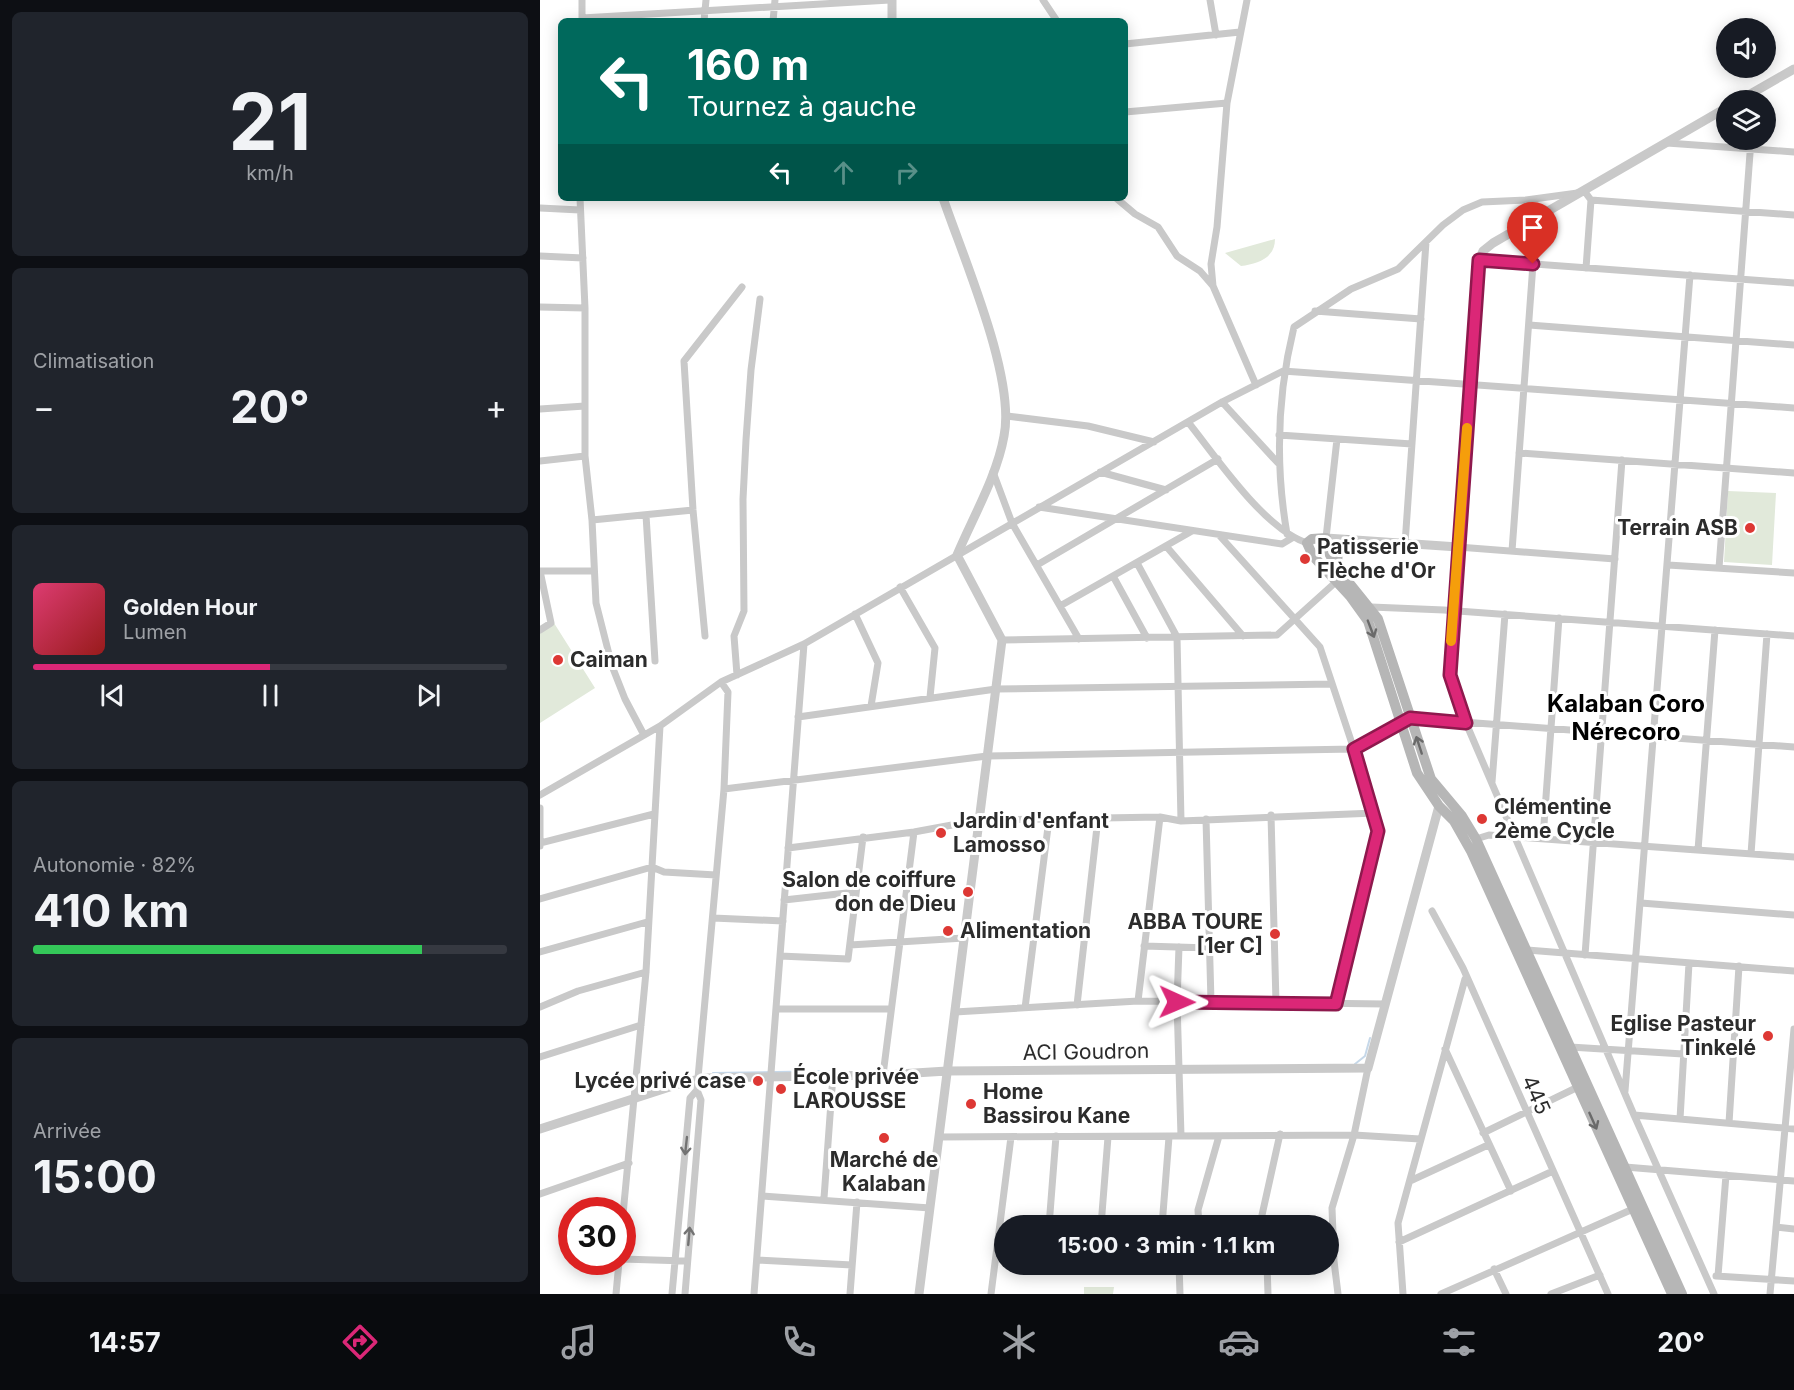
<!DOCTYPE html>
<html lang="fr">
<head>
<meta charset="utf-8">
<style>
	body { margin:0; font-family:Inter,sans-serif; background:#20242c; color:#f1f3f6; height:100vh; display:flex; flex-direction:column; font-size:22px; white-space:nowrap }
	* { box-sizing:border-box; margin:0 }
	p { font-size:20px; color:#9ea1a6 }
	.icon { flex:none; width:33px; height:33px; fill:none; stroke:currentColor; stroke-width:2; stroke-linecap:round; stroke-linejoin:round }
	.map { position:relative; flex:1; overflow:hidden }
	.side { display:flex; flex-direction:column; gap:12px; padding:12px; background:#0d0f14; width:540px }
	.side>* { flex:none }
	.hud { position:absolute; left:18px; top:18px; width:570px; height:183px; border-radius:9px; box-shadow:0 3px 15px #0003; background:#00695c; color:#fff; overflow:hidden }
	.tools { position:absolute; left:1176px; top:18px; display:grid; gap:12px }
	.tools a { display:grid; place-items:center; width:60px; height:60px; border-radius:50%; background:#171b24; box-shadow:0 3px 15px #0003; font-size:30px }
	.speed { position:absolute; left:18px; top:1197px; display:flex; gap:12px; font-size:30px; font-weight:700; text-align:center }
	.speed>* { display:grid; place-content:center; width:78px; height:78px; border-radius:50%; background:#171b24; box-shadow:0 3px 15px #0003; line-height:1 }
	.speed .limit { border:9px solid #d22; background:#fff; color:#111 }
	.pin { position:absolute; display:grid; place-items:center; width:51px; height:51px; color:#fff; margin:-62px -26px; border-radius:50% 50% 50% 0; rotate:-45deg; box-shadow:0 0 6px #0007 }
	.pin .icon { rotate:45deg }
	.me { position:absolute; width:66px; margin:-33px; rotate:91deg; stroke-linejoin:round; filter:drop-shadow(0 0 4px #0008) }
	.turn { display:flex; align-items:center; gap:21px; height:126px; padding:0 30px; font-size:27px }
	.turn .icon { width:78px; height:78px; stroke-width:2.5 }
	.turn b { display:block; font-size:42px; line-height:51px }
	.lanes { display:flex; align-items:center; height:57px; padding:0 30px; background:#0003; justify-content:center; gap:30px; direction:ltr }
	.lanes .off { opacity:.35 }
	.big { font-size:45px; font-weight:700; line-height:1.1 }
	.side .card { flex:1; display:flex; flex-direction:column; justify-content:center; gap:9px; min-width:0; padding:0 21px; border-radius:9px; background:#20242c }
	.side .dial { align-items:center; gap:0 }
	.dial b { font-size:78px; line-height:1 }
	.song { display:flex; align-items:center; gap:18px }
	.cover { width:72px; height:72px; border-radius:9px; background:linear-gradient(135deg,hsl(340 70% 55%),hsl(0 70% 35%)) }
	.played { height:6px; border-radius:3px; background:linear-gradient(90deg,#db2777 50%,#363941 50%) }
	.keys { display:flex; justify-content:space-around; direction:ltr }
	.heat { display:flex; justify-content:space-between; align-items:center; font-size:33px; direction:ltr }
	.charge { height:9px; border-radius:4px; background:linear-gradient(90deg,#34c759 82%,#363941 0) }
	.trip { position:absolute; left:454px; top:1215px; width:345px; height:60px; border-radius:30px; background:#171b24; box-shadow:0 3px 15px #0003; font-weight:700; line-height:60px; text-align:center }
	.tabs { display:flex; height:96px; justify-content:space-around; align-items:center; background:#090b0e; color:#9ea1a6 }
	.tabs .icon { width:42px; height:42px }
	.tabs .on { color:#db2777 }
	.tabs b { font-size:27px; color:#f1f3f6 }
	main { display:flex; flex:1; min-height:0 }
	.map>svg:first-child { display:block }
	.green { fill:#e1e9da }
	.lines { fill:none; stroke-linecap:round; stroke-linejoin:round }
	.stream { stroke:#c6d8e9; stroke-width:2 }
	.minor { stroke:#c9c9c9; stroke-width:7 }
	.tertiary { stroke:#c9c9c9; stroke-width:9 }
	.secondary { stroke:#b6b6b6; stroke-width:10 }
	.oneway { stroke:#6a6a6a }
	.oneway2 { stroke:#737373 }
	.route-casing { stroke:#8e194d; stroke-width:15 }
	.route { stroke:#db2777; stroke-width:10 }
	.slow { stroke:#f59e0b; stroke-width:10 }
	.poi-dot { fill:#dd3834; stroke:#fff; stroke-width:2 }
	.labels { text-anchor:middle; stroke-width:6; stroke-linejoin:round; paint-order:stroke }
	.poi-label { font-size:21px; font-weight:bold; fill:#2c2c2c; stroke:#fff; text-anchor:start }
	.street-label { font-size:21px; fill:#2c2c2c; stroke:#fff }
	.quarter-label { font-size:24px; font-weight:bold; fill:#000; stroke:#fff }
</style>
</head>
<body>
<main>
<section class="side">
<div class="card dial"><b>21</b><p>km/h</p></div>
<div class="card"><p>Climatisation</p>
<div class="heat"><a>−</a><b class="big">20°</b><a>+</a></div>
</div>
<div class="card">
<div class="song"><i class="cover"></i><div><b>Golden Hour</b><p>Lumen</p></div></div>
<div class="played"></div>
<div class="keys"><svg class="icon" aria-label="previous" viewBox="0 0 24 24"><path d="M18 5L8 12l10 7zM5 5v14"/></svg><svg class="icon" aria-label="pause" viewBox="0 0 24 24"><path d="M8 5v14M16 5v14"/></svg><svg class="icon" aria-label="next" viewBox="0 0 24 24"><path d="M6 5l10 7-10 7zM19 5v14"/></svg></div>
</div>
<div class="card"><p>Autonomie · 82%</p><b class="big">410 km</b><div class="charge"></div></div>
<div class="card"><p>Arrivée</p><b class="big">15:00</b></div>
</section>
<div class="map">
<svg width="1254" height="1294" viewBox="0 0 1254 1294">
	<rect width="100%" height="100%" fill="#fff"/>
	<path class="green" d="M 735,239 C 735,258 718,264 701,266 L 685,253 Z
		M 1188,491 L 1236,493 L 1232,565 L 1184,562 Z
		M 14,623 L 55,688 L 0,723 L 0,631 Z
		M 544,1287 L 574,1287 L 573,1294 L 544,1294 Z"/>
	<g class="lines">
		<path class="stream" d="M 815,1064 L 825,1056 L 830,1038
			M 173,1073 L 293,1071
			M 119,1084 L 149,1077
			M 82,1251 L 85,1224"/>
		<path class="minor" d="M 503,0 L 517,21
			M 670,0 L 676,35
			M 42,18 L 350,0
			M 42,21 L 42,0
			M 164,21 L 166,0
			M 233,21 L 235,0
			M 585,44 L 700,32
			M 585,112 L 687,103
			M 1127,143 L 1254,152
			M 40,198 L 45,308 L 45,456 L 52,520 L 56,603 L 72,666 L 85,699 L 104,735
			M 576,198 L 595,214 L 618,227 L 637,256 L 660,271 L 673,286 L 716,385
			M 0,208 L 40,210
			M 0,256 L 43,258
			M 939,260 L 1254,283
			M 1046,268 L 1051,200
			M 673,286 L 671,264 L 677,227 L 687,103 L 707,0
			M 0,307 L 45,308
			M 775,311 L 881,319
			M 989,325 L 1254,345
			M 682,402 L 738,463
			M 0,409 L 45,406
			M 467,416 L 548,426 L 614,442
			M 648,422 C 677,458 724,529 767,543
			M 739,435 L 872,444
			M 979,453 L 1254,473
			M 0,461 L 45,456
			M 453,472 L 472,523 L 539,639
			M 560,472 L 626,490
			M 499,507 L 742,544 L 752,538
			M 106,515 L 115,661
			M 52,520 L 153,510
			M 747,534 C 735,464 737,396 754,327 L 811,289 L 858,269 L 903,225 L 923,210 L 942,202 L 986,200 L 1045,192 L 1051,200 L 1254,215
			M 679,535 L 780,647 L 835,813 L 838,831 L 796,1004
			M 786,538 L 797,439
			M 865,544 L 886,242
			M 626,546 L 703,636
			M 972,551 L 993,264
			M 1075,559 L 918,547 L 910,675 L 926,723 L 1094,1115 L 1174,1294
			M 597,563 L 637,637 L 641,821
			M 497,565 L 678,459
			M 1128,565 L 1254,573
			M 1179,568 L 1211,140
			M 0,571 L 11,623 L 0,630
			M 0,571 L 54,571
			M 573,576 L 607,638
			M 360,587 L 395,648 L 390,697
			M 520,606 L 652,531
			M 831,607 L 904,610 L 1254,636
			M 315,614 L 338,663 L 331,706
			M 165,636 L 153,510 L 144,361 L 202,287
			M 462,640 L 737,635 L 797,581
			M 197,675 L 194,636 L 204,611 L 203,499 L 206,440 L 211,370 L 220,299
			M 258,717 L 456,689 L 792,684
			M 120,726 L 181,682 L 264,644 L 682,402 L 743,371 L 1254,408
			M 952,782 L 965,614
			M 184,789 L 447,756 L 814,749 L 870,718 L 1254,747
			M 0,795 L 120,726 L 106,972 L 82,1225
			M 0,808 L 0,843
			M 731,815 L 736,1003
			M 666,819 L 671,1002
			M 1003,838 L 1019,618
			M 936,839 L 949,835 L 1254,857
			M 0,846 L 0,843 L 114,814
			M 248,848 L 374,832 L 439,820 L 620,817 L 641,821 L 835,813
			M 1158,850 L 1175,630
			M 1211,854 L 1227,634
			M 0,899 L 112,867 L 124,872 L 176,875
			M 244,900 L 316,892
			M 1101,903 L 1254,915
			M 892,911 L 923,968 L 1068,1294
			M 173,918 L 243,921
			M 310,945 L 424,938
			M 604,946 L 670,948
			M 639,947 L 637,1002 L 641,1136
			M 987,950 L 1254,971
			M 0,952 L 107,922
			M 1045,955 L 1082,460
			M 240,956 L 308,959 L 323,837
			M 598,1001 L 620,817
			M 537,1005 L 558,818
			M 0,1007 L 38,991 L 106,972
			M 485,1008 L 509,819
			M 236,1009 L 350,1009
			M 415,1012 L 598,1001 L 845,1004
			M 1030,1047 L 1143,1054
			M 905,1049 L 971,1191
			M 0,1057 L 101,1025
			M 343,1075 L 374,832
			M 1085,1091 L 1150,275
			M 1094,1115 L 1254,1129
			M 1140,1119 L 1149,963
			M 1189,1123 L 1199,966
			M 943,1133 L 1038,1087
			M 399,1137 L 814,1135 L 880,1139
			M 381,1160 L 396,1161
			M 1085,1167 L 1254,1181
			M 870,1181 L 948,1145
			M 0,1194 L 89,1163
			M 222,1196 L 390,1208
			M 284,1198 L 293,1075
			M 509,1226 L 516,1136
			M 561,1226 L 568,1137
			M 622,1226 L 629,1137
			M 659,1226 L 658,1210 L 679,1136
			M 723,1226 L 722,1215 L 740,1134
			M 1236,1227 L 1254,1229
			M 859,1242 L 1013,1171
			M 82,1259 L 146,1261
			M 217,1260 L 312,1265
			M 639,1264 L 640,1294
			M 727,1264 L 728,1294
			M 954,1269 L 966,1294
			M 1176,1276 L 1254,1281
			M 1178,1276 L 1186,1175
			M 76,1294 L 79,1262
			M 132,1294 L 150,1098 L 157,1090
			M 145,1294 L 161,1100 L 157,1090 L 158,1078 L 184,789 L 188,692 L 181,682
			M 214,1294 L 264,644
			M 310,1294 L 317,1202
			M 451,1294 L 471,1137
			M 798,1294 L 794,1261 L 792,1208 L 814,1135 L 828,1068
			M 863,1294 L 858,1223 L 925,979
			M 901,1294 L 1093,1209
			M 1011,1294 L 1060,1275
			M 1230,1294 L 1254,1029"/>
		<path class="tertiary" d="M 352,21 L 352,0
			M 1200,100 L 1254,69
			M 786,538 L 918,547 L 939,260 L 943,251 L 953,243 L 1186,108
			M 0,1129 L 142,1083 L 165,1078 L 343,1075 L 407,1071 L 828,1068 L 899,806
			M 379,1294 L 462,640 L 417,555 C 433,517 457,476 464,436 C 476,378 423,257 403,198"/>
		<path class="secondary" d="M 797,565 L 798,550 L 808,540
			M 1132,1294 L 931,851 L 914,821 L 899,806 L 877,773 L 828,621 L 810,596 L 773,556 L 767,543 L 772,539 L 786,538 L 790,555 L 797,568 L 838,619 L 891,779 L 922,816 L 936,839 L 1142,1294"/>
	</g>
	<defs><path id="oneway-shaft" d="M-6 0H5M1.5-3L5.5 0L1.5 3" fill="none" stroke-width="1.6" stroke-linecap="round" stroke-linejoin="round" transform="scale(1.5)"/></defs>
	<g class="oneway">
		<use href="#oneway-shaft" transform="translate(831 629) rotate(69)"/>
		<use href="#oneway-shaft" transform="translate(879 745) rotate(-108)"/>
		<use href="#oneway-shaft" transform="translate(1053 1121) rotate(66)"/>
	</g>
	<g class="oneway2">
		<use href="#oneway-shaft" transform="translate(146 1146) rotate(96)"/>
		<use href="#oneway-shaft" transform="translate(149 1236) rotate(-85)"/>
	</g>
	<g class="lines">
		<g class="route-casing">
			<path id="route" d="M 637,1002 L 796,1004 L 838,831 L 814,749 L 870,718 L 926,723 L 910,675 L 939,260 L 993,264"/>
		</g>
		<use href="#route" class="route"/>
		<path class="slow" d="M 911,641 L 927,428"/>
	</g>
	<g class="poi-dot">
		<circle cx="1210" cy="528" r="6"/>
		<circle cx="765" cy="559" r="6"/>
		<circle cx="18" cy="660" r="6"/>
		<circle cx="942" cy="819" r="6"/>
		<circle cx="401" cy="833" r="6"/>
		<circle cx="428" cy="892" r="6"/>
		<circle cx="408" cy="931" r="6"/>
		<circle cx="735" cy="934" r="6"/>
		<circle cx="1228" cy="1036" r="6"/>
		<circle cx="218" cy="1081" r="6"/>
		<circle cx="241" cy="1089" r="6"/>
		<circle cx="431" cy="1104" r="6"/>
		<circle cx="344" cy="1138" r="6"/>
	</g>
	<g class="labels">
		<g class="poi-label">
			<text x="1198" y="535" text-anchor="end">Terrain ASB</text>
			<text x="777" y="554">Patisserie<tspan x="777" dy="24">Flèche d'Or</tspan></text>
			<text x="30" y="667">Caiman</text>
			<text x="954" y="814">Clémentine<tspan x="954" dy="24">2ème Cycle</tspan></text>
			<text x="413" y="828">Jardin d'enfant<tspan x="413" dy="24">Lamosso</tspan></text>
			<text x="416" y="887" text-anchor="end">Salon de coiffure<tspan x="416" dy="24">don de Dieu</tspan></text>
			<text x="723" y="929" text-anchor="end">ABBA TOURE<tspan x="723" dy="24">[1er C]</tspan></text>
			<text x="420" y="938">Alimentation</text>
			<text x="1216" y="1031" text-anchor="end">Eglise Pasteur<tspan x="1216" dy="24">Tinkelé</tspan></text>
			<text x="253" y="1084">École privée<tspan x="253" dy="24">LAROUSSE</tspan></text>
			<text x="206" y="1088" text-anchor="end">Lycée privé case</text>
			<text x="443" y="1099">Home<tspan x="443" dy="24">Bassirou Kane</tspan></text>
			<text x="344" y="1167" text-anchor="middle">Marché de<tspan x="344" dy="24">Kalaban</tspan></text>
		</g>
		<g class="street-label">
			<text transform="translate(546 1052) rotate(-1)" y="7">ACI Goudron</text>
			<text transform="translate(996 1095) rotate(66)" y="7">445</text>
		</g>
		<g class="quarter-label">
			<text x="1086" y="712">Kalaban Coro<tspan x="1086" dy="28">Nérecoro</tspan></text>
		</g>
	</g>
</svg>
<div class="tools">
<a><svg class="icon" aria-label="sound" viewBox="0 0 24 24"><path d="M4 9h4l5-4v14l-5-4H4zM17 9q2 3 0 6"/></svg></a>
<a><svg class="icon" aria-label="layers" viewBox="0 0 24 24"><path d="M12 4l9 5-9 5-9-5zM3 14l9 5 9-5"/></svg></a>
</div>
<div class="speed"><div class="limit">30</div></div>
<div class="pin" style="left:993px;top:264px;background:#d93025"><svg class="icon" aria-label="arrive" viewBox="0 0 24 24"><path d="M6 21V4h12l-3 4 3 4H6"/></svg></div>
<svg class="me" style="left:637px;top:1002px" viewBox="-20 -20 40 40"><path d="M0-17L14 15 0 8-14 15z" fill="#db2777" stroke="#fff" stroke-width="4"/></svg>
<div class="trip">15:00 · 3 min · 1.1 km</div>
<div class="hud">
<div class="turn"><svg class="icon" aria-label="left" viewBox="0 0 24 24"><path d="M17 20v-9H6M10 6l-5 5 5 5"/></svg><div><b>160 m</b>Tournez à gauche</div></div>
<div class="lanes"><svg class="icon" aria-label="left" viewBox="0 0 24 24"><path d="M17 20v-9H6M10 6l-5 5 5 5"/></svg><svg class="icon off" aria-label="ahead" viewBox="0 0 24 24"><path d="M12 20V5M6 11l6-6 6 6"/></svg><svg class="icon off" aria-label="right" viewBox="0 0 24 24"><path d="M7 20v-9h11M14 6l5 5-5 5"/></svg></div>
</div>
</div>
</main>
<nav class="tabs">
<b>14:57</b>
<svg class="icon on" aria-label="directions" viewBox="0 0 24 24"><path d="M12 3l9 9-9 9-9-9zM9 14v-3h6M13 9l2 2-2 2"/></svg>
<svg class="icon" aria-label="music" viewBox="0 0 24 24"><path d="M9 18V5l10-2v13"/><circle cx="6" cy="18" r="3"/><circle cx="16" cy="16" r="3"/></svg>
<svg class="icon" aria-label="phone" viewBox="0 0 24 24"><path d="M5 4h4l2 5-3 2q2 4 5 5l2-3 5 2v4C11 20 4 13 5 4z"/></svg>
<svg class="icon" aria-label="climate" viewBox="0 0 24 24"><path d="M12 3v18M4 7l16 10M4 17L20 7"/></svg>
<svg class="icon" aria-label="car" viewBox="0 0 24 24"><path d="M5 17H2v-5l4-1 3-4h7l3 4 3 1v5h-3M9 17h6M6 11h13"/><circle cx="7" cy="17" r="2"/><circle cx="17" cy="17" r="2"/></svg>
<svg class="icon" aria-label="filters" viewBox="0 0 24 24"><path d="M4 7h16M4 17h16"/><circle cx="9" cy="7" r="2"/><circle cx="15" cy="17" r="2"/></svg>
<b>20°</b>
</nav>
</body>
</html>
